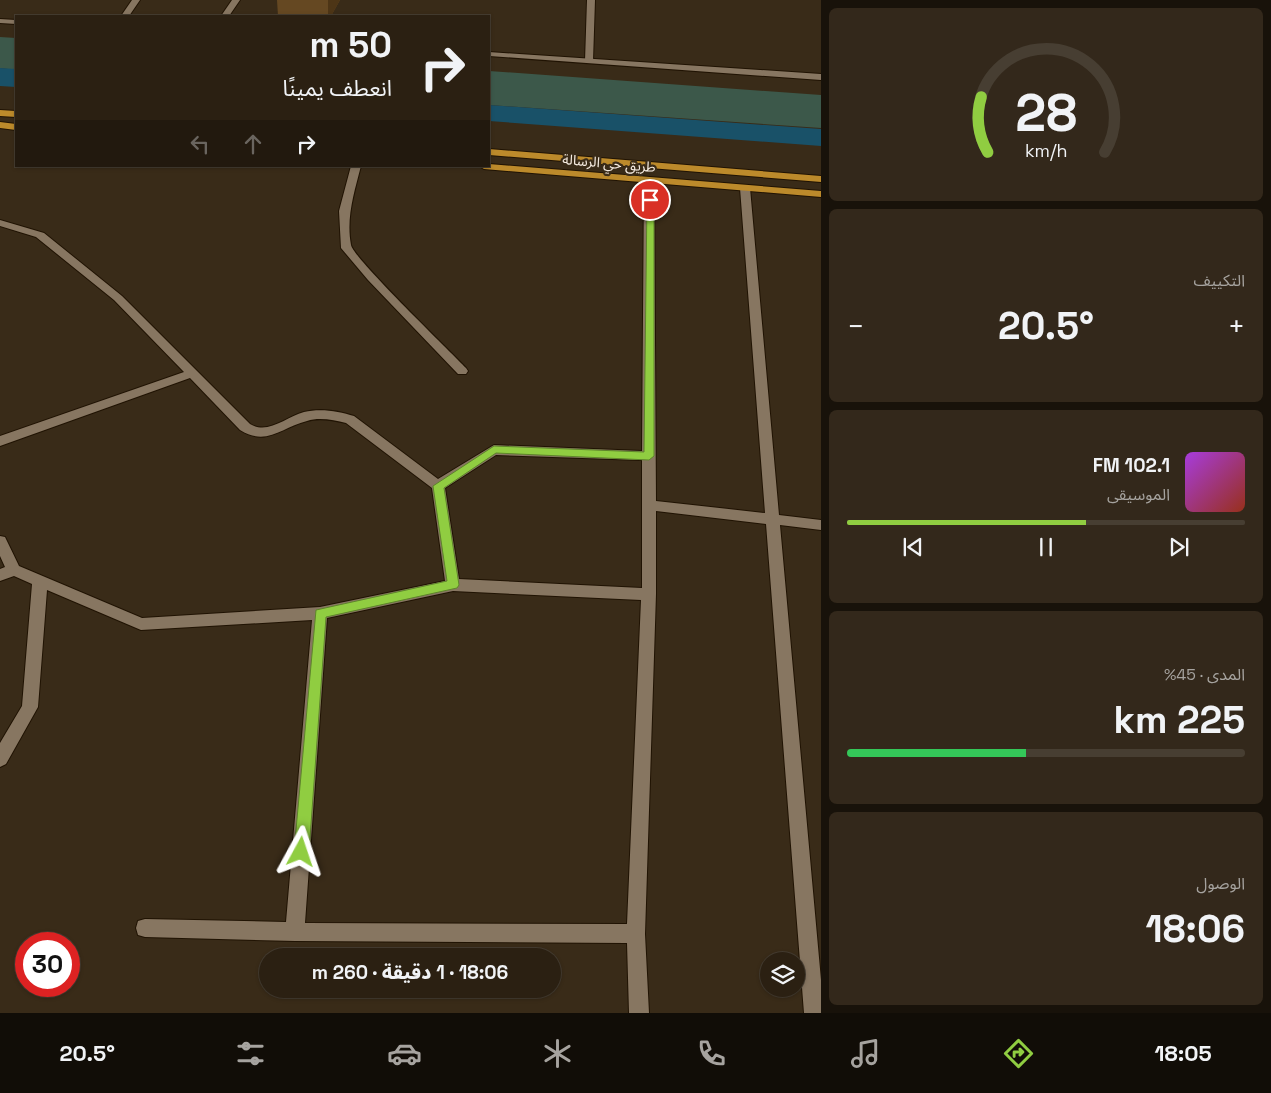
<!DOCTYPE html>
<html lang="ar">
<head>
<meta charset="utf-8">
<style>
	body { margin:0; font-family:"Space Grotesk","Noto Sans Arabic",sans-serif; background:#33281b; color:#f1f3f6; direction:rtl; height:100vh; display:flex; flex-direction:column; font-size:19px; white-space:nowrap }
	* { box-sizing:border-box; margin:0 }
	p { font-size:16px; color:#a6a39f }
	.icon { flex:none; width:28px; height:28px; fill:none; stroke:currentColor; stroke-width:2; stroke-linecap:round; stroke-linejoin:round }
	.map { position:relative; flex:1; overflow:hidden; direction:ltr }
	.panel { display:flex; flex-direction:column; gap:8px; padding:8px; background:#18120a; width:450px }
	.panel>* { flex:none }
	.hud { position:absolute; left:15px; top:15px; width:475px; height:152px; border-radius:0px; box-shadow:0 1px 4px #0004,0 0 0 1px #473e32; direction:rtl; background:#2b2012; color:#f1f3f6; overflow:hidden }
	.buttons { position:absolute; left:760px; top:952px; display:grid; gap:10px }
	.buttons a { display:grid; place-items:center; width:45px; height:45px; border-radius:50%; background:#2b2012; box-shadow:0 1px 4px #0004,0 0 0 1px #473e32; font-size:25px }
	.speed { position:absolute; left:15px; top:932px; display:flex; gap:10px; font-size:25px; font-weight:700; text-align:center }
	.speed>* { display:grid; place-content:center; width:65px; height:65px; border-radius:50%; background:#2b2012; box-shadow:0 1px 4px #0004,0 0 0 1px #473e32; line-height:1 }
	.speed .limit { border:8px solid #d22; background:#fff; color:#111 }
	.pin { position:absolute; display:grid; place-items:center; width:42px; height:42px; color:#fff; margin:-21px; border:2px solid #fff; border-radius:50%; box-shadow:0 1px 5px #0007 }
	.me { position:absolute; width:55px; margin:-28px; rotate:5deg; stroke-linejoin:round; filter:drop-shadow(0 0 4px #0008) }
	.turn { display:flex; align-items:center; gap:18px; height:105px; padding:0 15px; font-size:22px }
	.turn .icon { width:65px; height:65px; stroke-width:2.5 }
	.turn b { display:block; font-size:35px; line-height:42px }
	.lanes { display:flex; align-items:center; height:48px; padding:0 15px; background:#0003; justify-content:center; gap:25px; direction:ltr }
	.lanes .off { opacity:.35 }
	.big { font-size:38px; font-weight:800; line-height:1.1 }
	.panel .card { flex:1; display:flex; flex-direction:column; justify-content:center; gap:8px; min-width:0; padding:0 18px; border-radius:8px; background:#33281b }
	.panel .dial { align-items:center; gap:0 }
	.dial svg { height:130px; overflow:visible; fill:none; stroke:#473e32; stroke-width:7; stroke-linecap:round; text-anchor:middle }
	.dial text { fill:#f1f3f6; stroke:none }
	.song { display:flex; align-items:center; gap:15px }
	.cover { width:60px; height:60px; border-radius:8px; background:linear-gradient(135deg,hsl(280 70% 55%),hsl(10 70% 35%)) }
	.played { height:5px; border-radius:2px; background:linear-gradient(90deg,#90cd41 60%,#473e32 60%) }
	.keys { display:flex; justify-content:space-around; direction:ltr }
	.heat { display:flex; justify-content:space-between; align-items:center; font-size:28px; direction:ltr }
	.charge { height:8px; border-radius:4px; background:linear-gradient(90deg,#34c759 45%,#473e32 0) }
	.trip { position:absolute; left:259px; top:948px; width:302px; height:50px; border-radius:25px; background:#2b2012; box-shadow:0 1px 4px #0004,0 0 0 1px #473e32; font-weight:800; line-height:50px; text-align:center; direction:rtl }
	.dock { display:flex; height:80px; justify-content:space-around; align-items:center; background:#110d07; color:#a6a39f }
	.dock .icon { width:35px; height:35px }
	.dock .selected { color:#90cd41 }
	.dock b { font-size:22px; color:#f1f3f6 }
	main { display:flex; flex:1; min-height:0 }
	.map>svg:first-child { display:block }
	.green { fill:#3c584a }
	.water { fill:#195168 }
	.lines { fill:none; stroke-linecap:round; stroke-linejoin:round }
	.minor-casing { stroke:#201303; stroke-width:2 }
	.tertiary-casing { stroke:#201303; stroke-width:2 }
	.primary-casing { stroke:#201303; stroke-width:2 }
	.minor { fill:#877661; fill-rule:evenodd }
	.tertiary { fill:#877661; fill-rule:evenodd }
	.primary { fill:#bc8a2b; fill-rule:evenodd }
	.wall { fill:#654822 }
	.shaded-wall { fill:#4d3516 }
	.route { fill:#90cd41; stroke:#5e852a }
	.labels { text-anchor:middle; stroke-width:4.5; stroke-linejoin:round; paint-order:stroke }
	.far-street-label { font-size:14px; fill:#f6ece1; stroke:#392b18 }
</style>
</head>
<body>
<main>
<section class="panel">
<div class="card dial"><svg viewBox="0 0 100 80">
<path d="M14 69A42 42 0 1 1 86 69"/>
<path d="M14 69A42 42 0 0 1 10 35" stroke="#90cd41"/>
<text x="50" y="56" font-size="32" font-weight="700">28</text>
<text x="50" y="72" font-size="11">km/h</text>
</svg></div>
<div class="card"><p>التكييف</p>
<div class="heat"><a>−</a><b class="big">20.5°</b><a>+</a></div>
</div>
<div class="card">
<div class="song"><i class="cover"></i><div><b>102.1 FM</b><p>الموسيقى</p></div></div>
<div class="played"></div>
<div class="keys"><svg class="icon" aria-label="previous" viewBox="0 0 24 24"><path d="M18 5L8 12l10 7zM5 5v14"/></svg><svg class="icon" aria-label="pause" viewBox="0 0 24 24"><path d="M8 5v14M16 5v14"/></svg><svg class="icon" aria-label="next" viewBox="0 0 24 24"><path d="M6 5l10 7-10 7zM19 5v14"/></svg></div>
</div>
<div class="card"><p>المدى · 45%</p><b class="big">225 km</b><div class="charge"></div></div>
<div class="card"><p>الوصول</p><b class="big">18:06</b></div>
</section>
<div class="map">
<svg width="821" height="1013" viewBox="0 0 821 1013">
	<rect width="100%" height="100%" fill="#392b18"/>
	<path class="green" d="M 0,37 L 16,38 L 16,70 L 0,68 Z
		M 489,71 L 821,95 L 821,128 L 489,105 Z"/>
	<path class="water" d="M 0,68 L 16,69 L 16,87 L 0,86 Z
		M 489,105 L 821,129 L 821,146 L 489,121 Z"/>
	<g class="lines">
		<g class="minor-casing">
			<path id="minor" d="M 132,0 L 140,0 L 129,16 L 121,16 Z
				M 232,0 L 240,0 L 229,16 L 221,16 Z
				M 587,0 L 595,0 L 593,61 L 589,63 L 585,61 Z
				M 351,166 L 361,166 C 354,193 346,218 351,245 C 354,259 450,351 466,368 L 468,371 L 466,374 L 458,374 L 368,280 L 341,248 L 339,211 Z
				M 649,177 L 654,180 L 656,501 L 765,513 L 740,188 L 745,185 L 750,188 L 779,515 L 821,520 L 821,530 L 780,525 L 821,980 L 821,1013 L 804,1013 L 766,524 L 656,511 L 656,594 L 645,934 L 649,1013 L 629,1013 L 627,943 L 295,941 L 145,937 L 138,935 L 136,928 L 138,921 L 145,919 L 286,922 L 312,620 L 141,630 L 47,590 L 38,707 L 6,764 L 0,767 L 0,743 L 22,706 L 32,584 L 14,576 L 0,581 L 0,569 L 5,567 L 0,556 L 0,536 L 5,537 L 19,566 L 142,618 L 320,607 L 445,581 L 432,488 L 346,423 C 334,420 319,417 307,421 C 282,427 267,447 240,430 L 190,378 L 0,446 L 0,436 L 184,372 L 114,300 L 36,237 L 0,226 L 0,220 L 44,233 L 122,296 L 250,424 C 268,435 286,417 304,412 C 320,408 339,411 354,416 L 438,479 L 494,445 L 642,451 L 644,180 ZM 496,455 L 642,460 L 642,588 L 459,579 L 445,488 ZM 453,591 L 641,600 L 627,924 L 305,923 L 327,618 Z"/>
		</g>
		<g class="tertiary-casing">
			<path id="tertiary" d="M 0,19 L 16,20 L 16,24 L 0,23 Z
				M 489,52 L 821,74 L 821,80 L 489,56 Z"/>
		</g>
		<g class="primary-casing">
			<path id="primary" d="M 0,110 L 16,111 L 16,117 L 0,116 Z
				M 0,122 L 16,124 L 16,130 L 0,128 Z
				M 489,149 L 821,176 L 821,182 L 489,155 Z
				M 489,164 L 821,191 L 821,197 L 484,169 L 479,166 L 489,166 Z"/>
		</g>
		<use href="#minor" class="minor"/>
		<use href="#tertiary" class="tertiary"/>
		<use href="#primary" class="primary"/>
	</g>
	<path class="wall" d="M 277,0 L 340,0 L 331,16 L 278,16 Z"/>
	<path class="shaded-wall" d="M 328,0 L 340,0 L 331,16 L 328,16 Z"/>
	<path class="route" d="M 647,198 L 654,200 L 654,456 L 649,460 L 496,453 L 444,488 L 459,585 L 457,588 L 326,617 L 309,852 L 306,857 L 301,859 L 296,857 L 294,852 L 316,610 L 447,581 L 433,486 L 494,446 L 644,452 Z"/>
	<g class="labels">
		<g class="far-street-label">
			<text transform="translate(609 163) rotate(5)" y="5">طريق حي الرسالة</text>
		</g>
	</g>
</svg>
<div class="buttons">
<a><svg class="icon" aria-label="layers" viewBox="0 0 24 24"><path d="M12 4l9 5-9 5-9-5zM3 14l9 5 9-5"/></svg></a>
</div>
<div class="speed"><div class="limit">30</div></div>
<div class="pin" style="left:650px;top:200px;background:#d93025"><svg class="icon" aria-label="arrive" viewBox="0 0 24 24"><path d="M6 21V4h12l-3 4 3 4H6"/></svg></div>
<svg class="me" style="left:301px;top:852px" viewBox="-20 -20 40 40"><path d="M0-17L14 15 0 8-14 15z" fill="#90cd41" stroke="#fff" stroke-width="4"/></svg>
<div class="trip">18:06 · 1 دقيقة · 260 m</div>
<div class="hud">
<div class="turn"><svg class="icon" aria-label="right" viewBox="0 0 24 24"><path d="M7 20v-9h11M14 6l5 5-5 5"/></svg><div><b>50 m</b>انعطف يمينًا</div></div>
<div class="lanes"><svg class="icon off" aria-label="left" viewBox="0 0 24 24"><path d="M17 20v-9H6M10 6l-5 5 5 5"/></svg><svg class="icon off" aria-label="ahead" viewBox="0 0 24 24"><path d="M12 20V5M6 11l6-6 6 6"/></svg><svg class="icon" aria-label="right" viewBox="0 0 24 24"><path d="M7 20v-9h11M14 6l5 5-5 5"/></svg></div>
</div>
</div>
</main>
<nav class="dock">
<b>18:05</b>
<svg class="icon selected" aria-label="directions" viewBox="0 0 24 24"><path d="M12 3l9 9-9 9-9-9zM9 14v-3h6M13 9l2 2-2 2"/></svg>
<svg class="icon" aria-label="music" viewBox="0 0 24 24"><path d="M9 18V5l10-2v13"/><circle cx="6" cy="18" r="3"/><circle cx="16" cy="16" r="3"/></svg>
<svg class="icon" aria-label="phone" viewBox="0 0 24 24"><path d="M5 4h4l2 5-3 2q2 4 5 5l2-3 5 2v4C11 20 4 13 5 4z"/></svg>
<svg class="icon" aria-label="climate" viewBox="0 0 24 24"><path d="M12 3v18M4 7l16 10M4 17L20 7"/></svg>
<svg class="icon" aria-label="car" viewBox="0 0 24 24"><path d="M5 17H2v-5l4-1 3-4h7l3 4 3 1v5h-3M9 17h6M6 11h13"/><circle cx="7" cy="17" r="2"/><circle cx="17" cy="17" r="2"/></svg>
<svg class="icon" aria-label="filters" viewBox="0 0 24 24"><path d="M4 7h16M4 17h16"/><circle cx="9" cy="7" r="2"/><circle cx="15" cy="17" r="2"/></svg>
<b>20.5°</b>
</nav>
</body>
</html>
